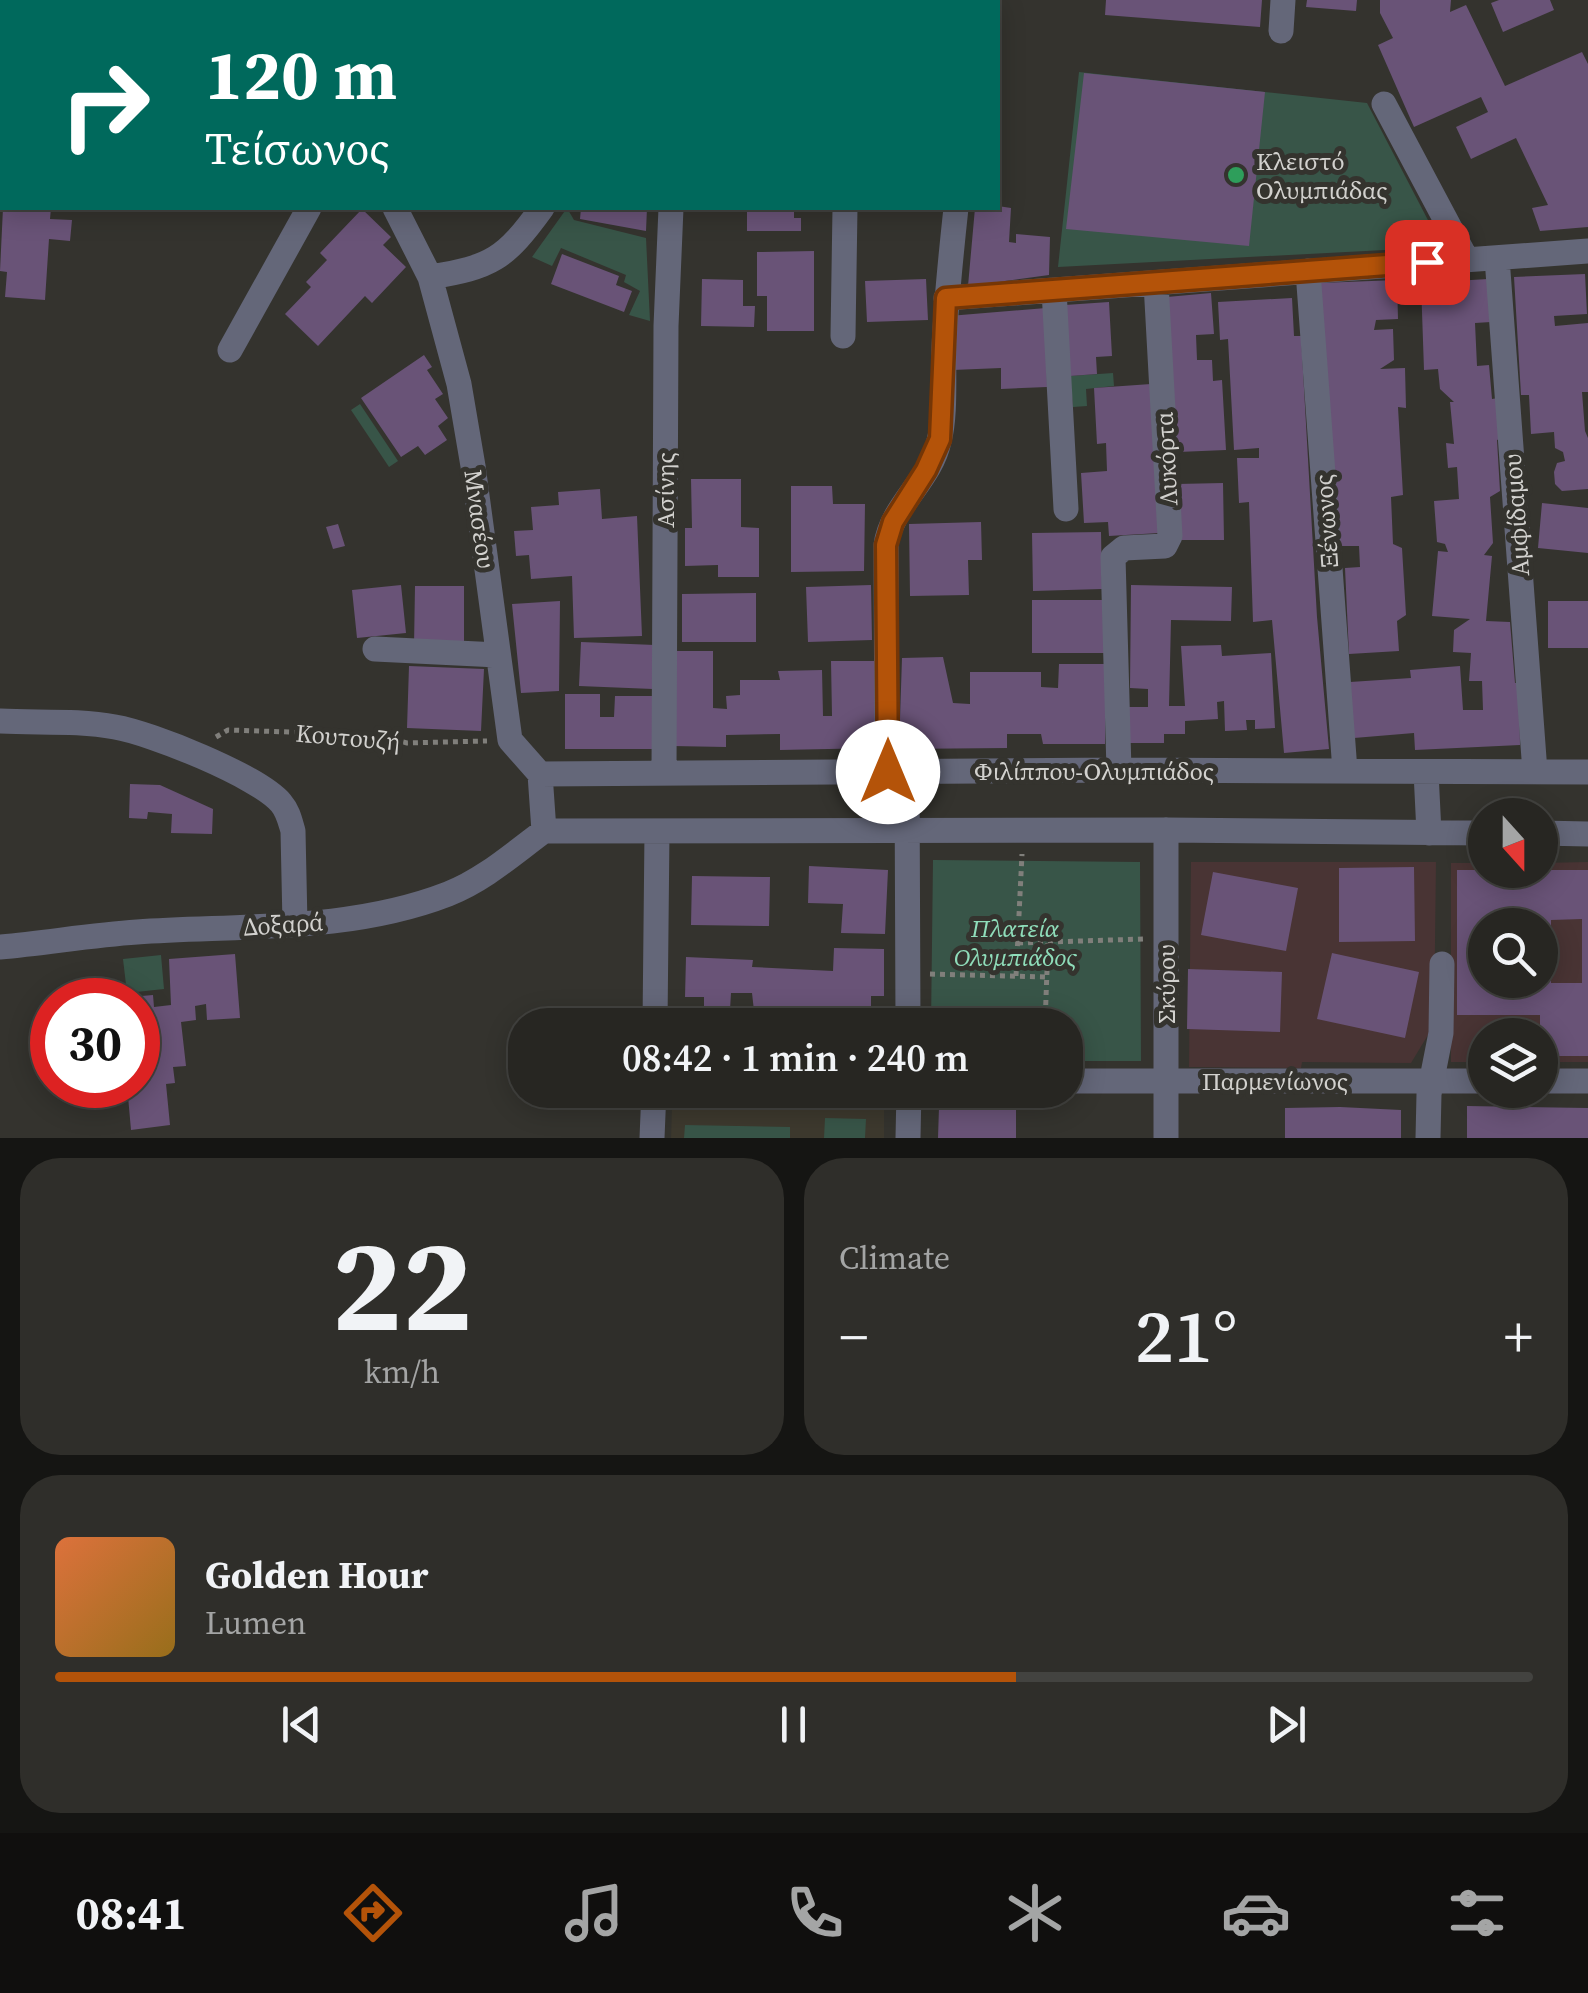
<!DOCTYPE html>
<html lang="en">
<head>
<meta charset="utf-8">
<style>
	body { margin:0; font-family:"Source Serif 4",serif; background:#2f2e2a; color:#f1f3f6; height:100vh; display:flex; flex-direction:column; font-size:38px; white-space:nowrap }
	* { box-sizing:border-box; margin:0 }
	p { font-size:32px; color:#a4a5a5 }
	.icon { flex:none; width:55px; height:55px; fill:none; stroke:currentColor; stroke-width:2; stroke-linecap:round; stroke-linejoin:round }
	.map { position:relative; height:1138px; overflow:hidden }
	.sheet { display:flex; flex-direction:column; gap:20px; padding:20px; background:#151513; flex:1 }
	.sheet>* { flex:none }
	.guide { position:absolute; left:0px; top:0px; width:1000px; height:210px; box-shadow:0 5px 25px #0003,0 0 0 2px #434340; background:#00695c; color:#fff; overflow:hidden }
	.needle { width:65px; rotate:159deg }
	.tools { position:absolute; left:1468px; top:798px; display:grid; gap:20px }
	.tools a { display:grid; place-items:center; width:90px; height:90px; border-radius:50%; background:#272622; box-shadow:0 5px 25px #0003,0 0 0 2px #434340; font-size:50px }
	.speed { position:absolute; left:30px; top:978px; display:flex; gap:20px; font-size:50px; font-weight:700; text-align:center }
	.speed>* { display:grid; place-content:center; width:130px; height:130px; border-radius:50%; background:#272622; box-shadow:0 5px 25px #0003,0 0 0 2px #434340; line-height:1 }
	.speed .limit { border:15px solid #d22; background:#fff; color:#111 }
	.pin { position:absolute; display:grid; place-items:center; width:85px; height:85px; color:#fff; margin:-42px; border-radius:20px; box-shadow:0 5px 15px #0006 }
	.me { position:absolute; width:110px; margin:-55px; rotate:0deg; stroke-linejoin:round; filter:drop-shadow(0 0 8px #0008) }
	.turn { display:flex; align-items:center; gap:35px; height:210px; padding:0 40px; font-size:45px }
	.turn .icon { width:130px; height:130px; stroke-width:2.5 }
	.turn b { display:block; font-size:70px; line-height:85px }
	.big { font-size:75px; font-weight:600; line-height:1.1 }
	.sheet .tile { flex:1; display:flex; flex-direction:column; justify-content:center; gap:15px; min-width:0; padding:0 35px; border-radius:40px; background:#2f2e2a }
	.sheet .dial { align-items:center; gap:0 }
	.dial b { font-size:130px; line-height:1 }
	.song { display:flex; align-items:center; gap:30px }
	.cover { width:120px; height:120px; border-radius:15px; background:linear-gradient(135deg,hsl(20 70% 55%),hsl(40 70% 35%)) }
	.played { height:10px; border-radius:5px; background:linear-gradient(90deg,#b45309 65%,#434340 65%) }
	.keys { display:flex; justify-content:space-around; direction:ltr }
	.heat { display:flex; justify-content:space-between; align-items:center; font-size:55px; direction:ltr }
	.sheet .tiles { flex:1; display:grid; gap:20px; grid-template-columns:1fr 1fr }
	.tile:last-child { grid-column:span 2 }
	.trip { position:absolute; left:508px; top:1008px; width:575px; height:100px; border-radius:40px; background:#272622; box-shadow:0 5px 25px #0003,0 0 0 2px #434340; font-weight:600; line-height:100px; text-align:center }
	.tab-bar { display:flex; height:160px; justify-content:space-around; align-items:center; background:#100f0e; color:#a4a5a5 }
	.tab-bar .icon { width:70px; height:70px }
	.tab-bar .current { color:#b45309 }
	.tab-bar b { font-size:45px; color:#f1f3f6 }
	.map>svg:first-child { display:block }
	.commercial { fill:#493434; fill-rule:evenodd }
	.built { fill:#3d392e }
	.green { fill:#385548 }
	.building { fill:#695377; fill-rule:evenodd }
	.lines { fill:none; stroke-linecap:round; stroke-linejoin:round }
	.path { stroke:#807f7b; stroke-width:5; stroke-dasharray:5 5; stroke-linecap:butt }
	.minor { stroke:#646779; stroke-width:25 }
	.route-casing { stroke:#753606; stroke-width:25 }
	.route { stroke:#b45309; stroke-width:18 }
	.leisure-dot { fill:#2e9e5b; stroke:#34332e; stroke-width:4 }
	.labels { text-anchor:middle; stroke-width:10; stroke-linejoin:round; paint-order:stroke }
	.poi-label { font-size:25px; fill:#d2d1ce; stroke:#34332e; text-anchor:start }
	.street-label { font-size:25px; fill:#d2d1ce; stroke:#34332e }
	.park-label { font-size:25px; font-style:italic; fill:#8fddba; stroke:#34332e }
</style>
</head>
<body>
<div class="map">
<svg width="1588" height="1138" viewBox="0 0 1588 1138">
	<rect width="100%" height="100%" fill="#34332e"/>
	<path class="commercial" d="M 1191,862 L 1436,862 L 1434,1025 L 1411,1063 L 1302,1062 L 1301,1068 L 1189,1067 Z
		M 1588,862 L 1588,1062 L 1540,1062 L 1540,1035 L 1485,1035 L 1485,1062 L 1451,1062 L 1451,863 L 1485,863 L 1485,870 L 1540,870 L 1540,863 ZM 1485,925 L 1540,925 L 1540,980 L 1485,980 Z"/>
	<path class="built" d="M 672,1106 L 884,1106 L 884,1138 L 671,1138 Z"/>
	<path class="green" d="M 1079,72 L 1367,103 L 1442,247 L 1058,267 Z
		M 567,208 L 574,220 L 646,238 L 650,321 L 629,315 L 640,291 L 624,282 L 626,275 L 561,248 L 552,266 L 532,257 Z
		M 1113,373 L 1114,386 L 1086,389 L 1087,406 L 1073,407 L 1070,376 Z
		M 360,404 L 398,461 L 389,467 L 351,410 Z
		M 933,860 L 1140,862 L 1141,1061 L 1065,1061 L 1065,1025 L 931,1025 Z
		M 161,955 L 164,989 L 127,993 L 123,959 Z
		M 825,1118 L 866,1119 L 865,1138 L 824,1138 Z
		M 685,1125 L 790,1127 L 790,1138 L 684,1138 Z"/>
	<path class="building" d="M 1106,0 L 1262,0 L 1260,27 L 1105,15 Z
		M 1307,0 L 1357,0 L 1356,11 L 1306,7 Z
		M 1380,0 L 1451,0 L 1450,12 L 1466,5 L 1505,86 L 1582,52 L 1588,64 L 1588,227 L 1540,231 L 1532,208 L 1548,205 L 1516,138 L 1471,159 L 1456,127 L 1488,112 L 1481,97 L 1414,127 L 1378,45 L 1393,38 L 1380,13 Z
		M 1499,0 L 1550,0 L 1554,10 L 1503,32 L 1491,3 Z
		M 1084,73 L 1265,92 L 1249,246 L 1066,229 Z
		M 998,206 L 1011,208 L 1009,242 L 1016,243 L 1016,234 L 1050,237 L 1049,275 L 968,286 L 975,208 Z
		M 3,208 L 51,208 L 50,219 L 72,220 L 70,241 L 49,239 L 45,300 L 5,297 L 7,272 L 0,271 Z
		M 581,208 L 647,208 L 646,231 L 580,219 Z
		M 754,208 L 794,208 L 794,218 L 801,218 L 801,231 L 747,231 L 747,212 L 754,212 Z
		M 362,209 L 391,237 L 383,245 L 406,267 L 372,303 L 365,296 L 318,346 L 285,314 L 311,287 L 306,282 L 327,260 L 320,253 Z
		M 814,251 L 814,331 L 767,331 L 767,296 L 757,296 L 757,252 Z
		M 562,254 L 619,276 L 616,285 L 632,291 L 624,312 L 551,284 Z
		M 1585,274 L 1587,314 L 1554,316 L 1555,326 L 1588,323 L 1588,392 L 1582,392 L 1585,431 L 1588,438 L 1588,489 L 1562,491 L 1555,484 L 1554,472 L 1557,463 L 1565,461 L 1563,452 L 1555,448 L 1554,432 L 1531,434 L 1529,395 L 1521,395 L 1514,277 Z
		M 702,279 L 743,280 L 743,306 L 755,306 L 754,327 L 701,326 Z
		M 926,279 L 928,320 L 867,322 L 865,281 Z
		M 1488,279 L 1491,322 L 1475,323 L 1477,366 L 1489,365 L 1492,399 L 1498,398 L 1502,438 L 1497,440 L 1500,491 L 1490,497 L 1493,543 L 1484,555 L 1492,556 L 1486,621 L 1510,622 L 1515,683 L 1519,683 L 1520,745 L 1415,750 L 1414,733 L 1354,738 L 1350,682 L 1411,678 L 1410,670 L 1460,666 L 1463,710 L 1483,710 L 1482,681 L 1469,681 L 1471,653 L 1453,652 L 1454,630 L 1470,619 L 1432,616 L 1438,551 L 1448,552 L 1445,544 L 1437,542 L 1434,501 L 1459,499 L 1457,467 L 1448,468 L 1446,443 L 1454,444 L 1450,402 L 1454,402 L 1440,389 L 1438,369 L 1424,370 L 1421,283 Z
		M 1397,280 L 1398,319 L 1376,320 L 1374,330 L 1393,329 L 1394,360 L 1380,369 L 1405,368 L 1406,408 L 1398,407 L 1403,495 L 1391,497 L 1393,544 L 1402,548 L 1406,615 L 1397,621 L 1399,651 L 1349,654 L 1345,568 L 1360,567 L 1359,546 L 1334,546 L 1320,283 Z
		M 1211,293 L 1214,334 L 1196,335 L 1197,360 L 1212,360 L 1213,381 L 1222,380 L 1226,450 L 1178,452 L 1167,297 Z
		M 1292,298 L 1294,336 L 1301,336 L 1317,617 L 1329,749 L 1284,753 L 1272,620 L 1253,622 L 1249,502 L 1239,503 L 1237,458 L 1259,458 L 1259,448 L 1234,450 L 1228,339 L 1220,340 L 1218,302 Z
		M 1109,302 L 1112,356 L 1096,357 L 1097,374 L 1070,376 L 1065,305 Z
		M 1046,308 L 1047,387 L 1001,389 L 1001,368 L 953,370 L 949,316 Z
		M 424,355 L 432,367 L 427,370 L 443,394 L 435,399 L 448,418 L 438,426 L 447,440 L 425,455 L 418,446 L 401,457 L 361,398 Z
		M 1151,384 L 1159,533 L 1109,536 L 1108,522 L 1084,523 L 1081,473 L 1107,471 L 1106,443 L 1097,444 L 1094,388 Z
		M 691,479 L 741,479 L 741,527 L 759,528 L 759,577 L 718,577 L 718,565 L 685,566 L 685,528 L 692,528 Z
		M 1223,483 L 1224,540 L 1178,540 L 1177,484 Z
		M 791,486 L 832,486 L 833,504 L 865,504 L 864,571 L 791,572 Z
		M 600,489 L 602,519 L 637,516 L 642,636 L 574,638 L 572,576 L 531,579 L 529,555 L 516,556 L 514,531 L 533,530 L 531,507 L 559,505 L 558,492 Z
		M 1542,503 L 1588,508 L 1588,553 L 1538,548 Z
		M 981,522 L 982,560 L 968,560 L 969,595 L 910,596 L 909,524 Z
		M 338,524 L 345,546 L 333,549 L 326,527 Z
		M 1101,532 L 1102,589 L 1033,591 L 1032,533 Z
		M 401,585 L 406,633 L 357,638 L 352,590 Z
		M 871,585 L 872,640 L 808,642 L 806,587 Z
		M 1131,585 L 1232,587 L 1231,621 L 1171,620 L 1169,706 L 1185,706 L 1181,646 L 1221,645 L 1222,656 L 1271,653 L 1275,728 L 1255,729 L 1255,720 L 1246,720 L 1247,730 L 1225,731 L 1224,701 L 1217,702 L 1218,719 L 1185,721 L 1185,734 L 1164,734 L 1164,743 L 1128,743 L 1129,707 L 1148,707 L 1148,689 L 1130,688 Z
		M 415,586 L 464,586 L 464,647 L 414,646 Z
		M 756,593 L 756,642 L 682,642 L 682,594 Z
		M 1032,600 L 1105,600 L 1104,653 L 1032,653 Z
		M 560,601 L 559,691 L 521,693 L 512,604 Z
		M 1548,601 L 1588,601 L 1588,648 L 1548,648 Z
		M 581,642 L 655,645 L 653,689 L 579,686 Z
		M 675,651 L 713,651 L 713,708 L 727,709 L 726,696 L 740,695 L 740,680 L 780,680 L 778,671 L 822,670 L 823,716 L 832,716 L 831,661 L 876,661 L 877,748 L 780,750 L 780,734 L 726,735 L 726,747 L 672,746 Z
		M 943,657 L 953,703 L 970,704 L 970,672 L 1041,672 L 1041,687 L 1058,688 L 1059,664 L 1106,664 L 1105,744 L 1043,744 L 1041,734 L 1007,734 L 1007,748 L 899,749 L 902,658 Z
		M 409,666 L 484,669 L 481,731 L 407,728 Z
		M 565,694 L 600,694 L 600,717 L 614,717 L 615,696 L 652,696 L 652,749 L 565,749 Z
		M 130,784 L 160,785 L 213,809 L 212,834 L 171,833 L 172,814 L 148,812 L 147,819 L 129,818 Z
		M 809,866 L 888,870 L 885,934 L 841,933 L 843,904 L 808,903 Z
		M 1414,867 L 1415,941 L 1339,942 L 1339,868 Z
		M 1457,870 L 1588,870 L 1588,1056 L 1540,1056 L 1540,1015 L 1457,1015 ZM 1582,919 L 1582,983 L 1551,983 L 1551,920 ZM 1485,925 L 1540,925 L 1540,980 L 1485,980 Z
		M 1213,872 L 1298,888 L 1286,951 L 1201,935 Z
		M 692,876 L 770,877 L 769,926 L 691,925 Z
		M 834,948 L 884,949 L 884,996 L 871,996 L 871,1009 L 883,1010 L 883,1025 L 686,1025 L 687,1009 L 704,1009 L 704,997 L 685,997 L 686,957 L 753,960 L 752,967 L 833,971 ZM 731,993 L 752,993 L 754,1011 L 730,1010 Z
		M 1332,953 L 1419,972 L 1405,1038 L 1317,1019 Z
		M 235,954 L 240,1018 L 207,1020 L 206,1004 L 195,1006 L 196,1020 L 181,1022 L 186,1066 L 173,1067 L 175,1083 L 166,1084 L 170,1125 L 131,1130 L 127,1085 L 138,1085 L 138,1077 L 152,1075 L 147,1024 L 138,1025 L 138,1000 L 130,1000 L 130,997 L 153,995 L 154,1007 L 171,1005 L 169,959 Z
		M 1188,969 L 1282,972 L 1280,1032 L 1187,1029 Z
		M 1467,1106 L 1588,1108 L 1588,1138 L 1467,1138 Z
		M 939,1107 L 1016,1108 L 1016,1138 L 938,1138 Z
		M 1340,1107 L 1401,1110 L 1401,1138 L 1285,1138 L 1285,1108 Z"/>
	<g class="lines">
		<path class="path" d="M 216,737 L 228,730 L 378,735 L 407,743 L 487,741
			M 1018,943 L 1143,939
			M 930,974 L 1047,977
			M 1016,976 L 1022,854
			M 1045,1025 L 1048,943"/>
		<path class="minor" d="M 908,0 L 909,2
			M 126,2 L 126,0
			M 413,2 L 414,0
			M 649,2 L 650,0
			M 0,30 L 2,30
			M 1281,31 L 1283,0
			M 1384,104 L 1467,260
			M 395,208 L 430,277 L 459,384 L 473,466 L 510,740 L 540,774 L 544,831
			M 1497,258 L 1535,772
			M 1308,271 L 1345,771
			M 430,277 C 492,267 505,259 542,208
			M 1054,290 L 1066,509
			M 946,298 L 1588,251
			M 843,336 L 845,208
			M 230,350 L 309,208
			M 375,649 L 498,655
			M 0,721 C 38,723 78,720 115,727 C 151,733 258,776 281,803 C 288,811 290,821 293,831 L 295,924
			M 1119,770 L 1113,557 L 1124,548 L 1165,546 L 1170,536 L 1156,283
			M 887,772 L 886,545 C 891,506 931,480 939,441 C 946,414 943,377 944,348 C 946,301 951,254 956,208
			M 907,772 L 908,1025
			M 1426,772 L 1429,833
			M 664,773 L 666,326 L 671,208
			M 540,774 L 1119,770 L 1588,772
			M 544,831 L 1166,830 L 1485,833
			M 1540,833 L 1588,834
			M 0,947 C 46,943 91,935 137,932 C 241,925 350,932 448,894 C 484,880 514,853 544,831
			M 655,1025 L 657,831
			M 1065,1081 L 1485,1081
			M 1540,1081 L 1588,1081
			M 652,1138 L 654,1090
			M 908,1138 L 909,1090
			M 1166,1138 L 1166,830
			M 1428,1138 L 1429,1094 L 1441,1033 L 1442,964"/>
	</g>
	<g class="lines">
		<g class="route-casing">
			<path id="route" d="M 888,772 L 886,545 L 893,522 L 926,470 L 940,439 L 946,298 L 1427,262"/>
		</g>
		<use href="#route" class="route"/>
	</g>
	<circle class="leisure-dot" cx="1236" cy="175" r="10"/>
	<g class="labels">
		<g class="poi-label">
			<text x="1256" y="170">Κλειστό<tspan x="1256" dy="29">Ολυμπιάδας</tspan></text>
		</g>
		<g class="street-label">
			<text transform="translate(1166 459) rotate(-93)" y="9">Λυκόρτα</text>
			<text transform="translate(665 490) rotate(-90)" y="9">Ασίνης</text>
			<text transform="translate(1516 515) rotate(-94)" y="9">Αμφίδαμου</text>
			<text transform="translate(480 519) rotate(82)" y="9">Μνασέου</text>
			<text transform="translate(1326 521) rotate(-94)" y="9">Ξένωνος</text>
			<text transform="translate(348 737) rotate(5)" y="9">Κουτουζή</text>
			<text x="1094" y="780">Φιλίππου-Ολυμπιάδος</text>
			<text transform="translate(283 924) rotate(-4)" y="9">Δοξαρά</text>
			<text transform="translate(1166 984) rotate(-90)" y="9">Σκύρου</text>
			<text x="1275" y="1090">Παρμενίωνος</text>
		</g>
		<g class="park-label">
			<text x="1015" y="937">Πλατεία<tspan x="1015" dy="29">Ολυμπιάδος</tspan></text>
		</g>
	</g>
</svg>
<div class="tools">
<a><svg class="needle" viewBox="-14 -14 28 28"><path d="M0-13l5 13h-10z" fill="#e53935"/><path d="M0 13l5-13h-10z" fill="#a4a5a5"/></svg></a>
<a><svg class="icon" aria-label="search" viewBox="0 0 24 24"><circle cx="10" cy="10" r="6"/><path d="M15 15l6 6"/></svg></a>
<a><svg class="icon" aria-label="layers" viewBox="0 0 24 24"><path d="M12 4l9 5-9 5-9-5zM3 14l9 5 9-5"/></svg></a>
</div>
<div class="speed"><div class="limit">30</div></div>
<div class="pin" style="left:1427px;top:262px;background:#d93025"><svg class="icon" aria-label="arrive" viewBox="0 0 24 24"><path d="M6 21V4h12l-3 4 3 4H6"/></svg></div>
<svg class="me" style="left:888px;top:772px" viewBox="-20 -20 40 40"><circle r="19" fill="#fff"/><path d="M0-13L10 11 0 6-10 11z" fill="#b45309"/></svg>
<div class="trip">08:42 · 1 min · 240 m</div>
<div class="guide">
<div class="turn"><svg class="icon" aria-label="right" viewBox="0 0 24 24"><path d="M7 20v-9h11M14 6l5 5-5 5"/></svg><div><b>120 m</b>Τείσωνος</div></div>
</div>
</div>
<section class="sheet">
<div class="tiles">
<div class="tile dial"><b>22</b><p>km/h</p></div>
<div class="tile"><p>Climate</p>
<div class="heat"><a>−</a><b class="big">21°</b><a>+</a></div>
</div>
<div class="tile">
<div class="song"><i class="cover"></i><div><b>Golden Hour</b><p>Lumen</p></div></div>
<div class="played"></div>
<div class="keys"><svg class="icon" aria-label="previous" viewBox="0 0 24 24"><path d="M18 5L8 12l10 7zM5 5v14"/></svg><svg class="icon" aria-label="pause" viewBox="0 0 24 24"><path d="M8 5v14M16 5v14"/></svg><svg class="icon" aria-label="next" viewBox="0 0 24 24"><path d="M6 5l10 7-10 7zM19 5v14"/></svg></div>
</div>
</div>
</section>
<nav class="tab-bar">
<b>08:41</b>
<svg class="icon current" aria-label="directions" viewBox="0 0 24 24"><path d="M12 3l9 9-9 9-9-9zM9 14v-3h6M13 9l2 2-2 2"/></svg>
<svg class="icon" aria-label="music" viewBox="0 0 24 24"><path d="M9 18V5l10-2v13"/><circle cx="6" cy="18" r="3"/><circle cx="16" cy="16" r="3"/></svg>
<svg class="icon" aria-label="phone" viewBox="0 0 24 24"><path d="M5 4h4l2 5-3 2q2 4 5 5l2-3 5 2v4C11 20 4 13 5 4z"/></svg>
<svg class="icon" aria-label="climate" viewBox="0 0 24 24"><path d="M12 3v18M4 7l16 10M4 17L20 7"/></svg>
<svg class="icon" aria-label="car" viewBox="0 0 24 24"><path d="M5 17H2v-5l4-1 3-4h7l3 4 3 1v5h-3M9 17h6M6 11h13"/><circle cx="7" cy="17" r="2"/><circle cx="17" cy="17" r="2"/></svg>
<svg class="icon" aria-label="filters" viewBox="0 0 24 24"><path d="M4 7h16M4 17h16"/><circle cx="9" cy="7" r="2"/><circle cx="15" cy="17" r="2"/></svg>
</nav>
</body>
</html>
